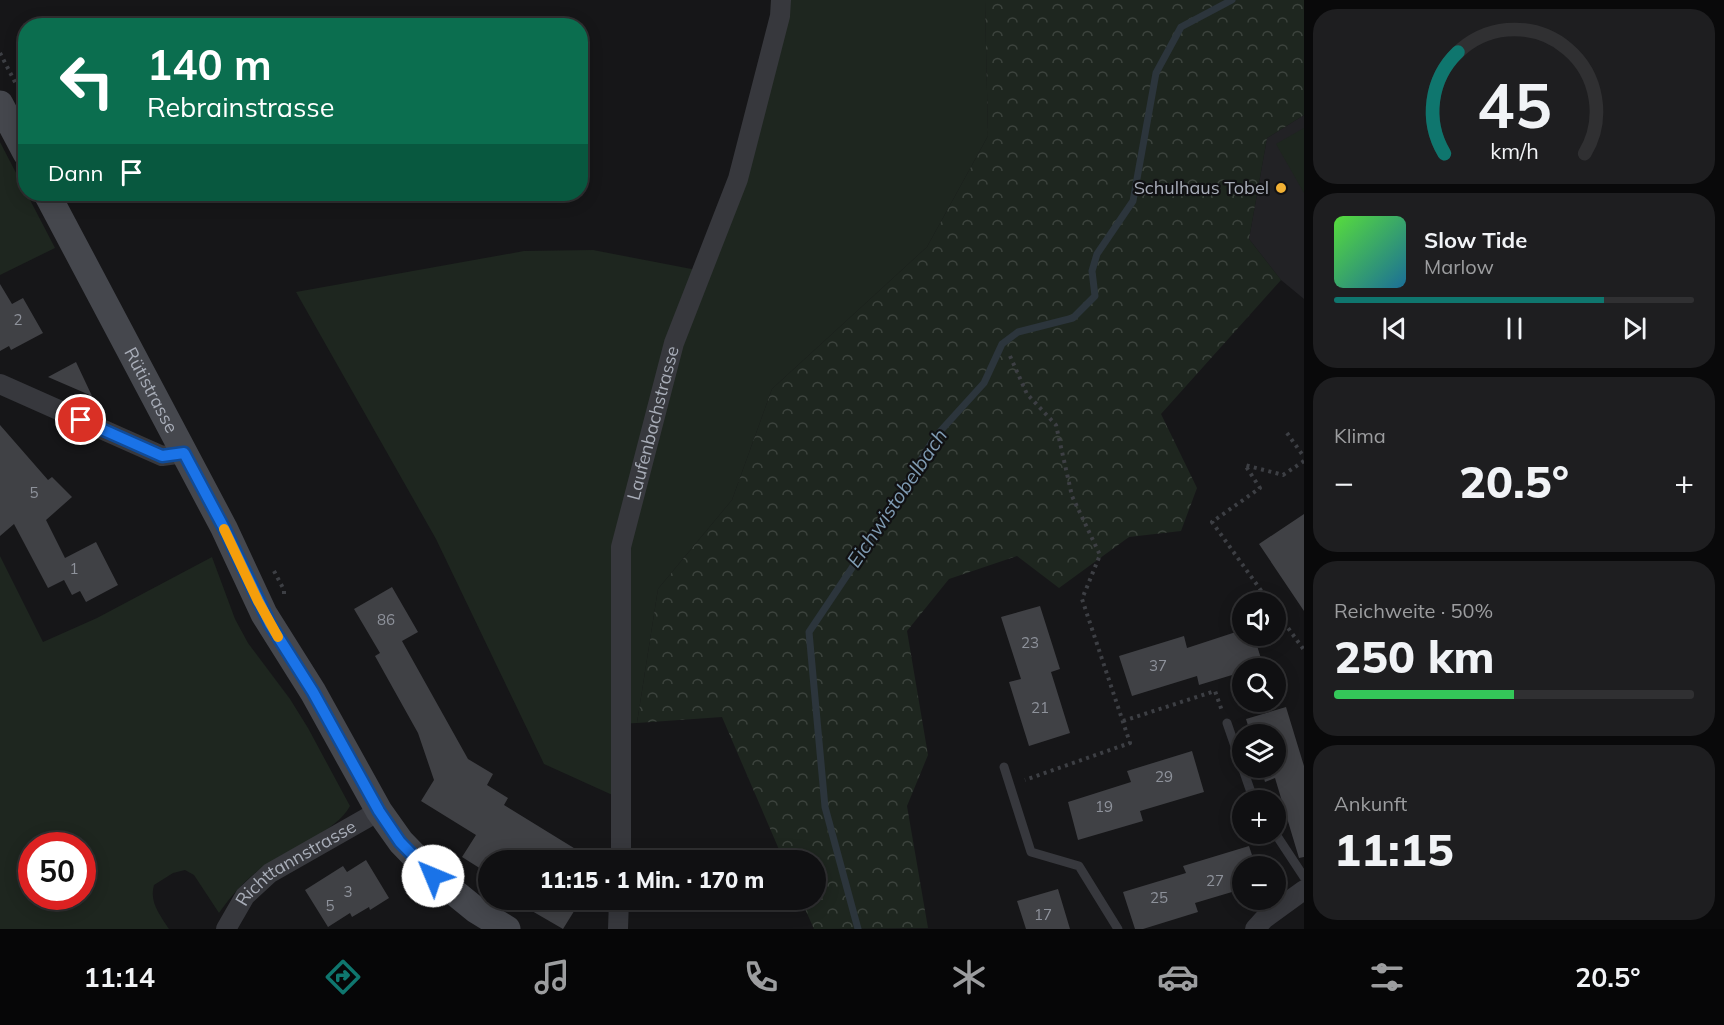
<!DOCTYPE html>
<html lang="de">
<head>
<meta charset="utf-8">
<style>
	body { margin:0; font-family:Mulish,sans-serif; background:#1e1e20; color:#f1f3f6; height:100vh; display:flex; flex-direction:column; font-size:22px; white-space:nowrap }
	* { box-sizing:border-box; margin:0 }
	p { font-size:20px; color:#9c9d9f }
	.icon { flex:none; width:33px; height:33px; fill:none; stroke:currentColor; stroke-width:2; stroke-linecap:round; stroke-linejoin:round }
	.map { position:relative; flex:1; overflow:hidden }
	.sheet { display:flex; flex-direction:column; gap:9px; padding:9px; background:#09090a; width:420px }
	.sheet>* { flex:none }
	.guide { position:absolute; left:18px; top:18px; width:570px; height:183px; border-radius:24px; box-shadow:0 3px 15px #0003,0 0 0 2px #303032; background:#0b6e4f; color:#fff; overflow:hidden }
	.controls { position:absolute; left:1232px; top:592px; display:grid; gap:12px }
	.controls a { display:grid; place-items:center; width:54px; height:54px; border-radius:50%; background:#101012; box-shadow:0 3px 15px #0003,0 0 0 2px #303032; font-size:30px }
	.speed { position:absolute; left:18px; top:832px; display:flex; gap:12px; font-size:30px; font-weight:700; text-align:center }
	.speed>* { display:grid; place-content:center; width:78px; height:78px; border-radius:50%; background:#101012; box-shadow:0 3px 15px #0003,0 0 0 2px #303032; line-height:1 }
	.speed .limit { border:9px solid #d22; background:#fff; color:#111 }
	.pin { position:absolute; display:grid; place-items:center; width:51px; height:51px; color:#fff; margin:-26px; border:3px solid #fff; border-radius:50%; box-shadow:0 2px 6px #0007 }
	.me { position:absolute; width:66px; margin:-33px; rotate:315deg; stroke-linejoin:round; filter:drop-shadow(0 0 4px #0008) }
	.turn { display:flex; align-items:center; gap:21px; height:126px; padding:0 30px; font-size:27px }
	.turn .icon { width:78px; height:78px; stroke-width:2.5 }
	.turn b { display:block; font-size:42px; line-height:51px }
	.then { display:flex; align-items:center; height:57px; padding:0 30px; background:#0003; gap:12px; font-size:22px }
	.big { font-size:45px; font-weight:800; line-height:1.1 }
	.sheet .widget { flex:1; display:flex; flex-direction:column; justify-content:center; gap:9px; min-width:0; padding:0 21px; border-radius:24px; background:#1e1e20 }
	.sheet .dial { align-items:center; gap:0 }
	.dial svg { height:156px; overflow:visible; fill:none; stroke:#303032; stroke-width:7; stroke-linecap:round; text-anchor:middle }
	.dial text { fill:#f1f3f6; stroke:none }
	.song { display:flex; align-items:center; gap:18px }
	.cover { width:72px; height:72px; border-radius:9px; background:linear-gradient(135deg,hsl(110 70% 55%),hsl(200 70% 35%)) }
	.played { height:6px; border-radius:3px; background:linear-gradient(90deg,#0f766e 75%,#303032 75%) }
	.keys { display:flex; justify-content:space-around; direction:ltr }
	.heat { display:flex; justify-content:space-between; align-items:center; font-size:33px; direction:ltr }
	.charge { height:9px; border-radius:4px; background:linear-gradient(90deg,#34c759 50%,#303032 0) }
	.trip { position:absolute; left:478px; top:850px; width:348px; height:60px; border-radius:30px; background:#101012; box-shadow:0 3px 15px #0003,0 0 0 2px #303032; font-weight:800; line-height:60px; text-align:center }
	.dock { display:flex; height:96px; justify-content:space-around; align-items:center; background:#060607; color:#9c9d9f }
	.dock .icon { width:42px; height:42px }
	.dock .selected { color:#0f766e }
	.dock b { font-size:27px; color:#f1f3f6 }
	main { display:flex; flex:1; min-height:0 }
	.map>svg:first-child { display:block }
	.built { fill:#222225 }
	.green { fill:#1e261f; fill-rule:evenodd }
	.forest { fill:url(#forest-crowns) }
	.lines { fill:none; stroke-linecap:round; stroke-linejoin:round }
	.stream { stroke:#2c353c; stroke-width:7 }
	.building { fill:#404145 }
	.path { stroke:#3d3f44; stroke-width:4; stroke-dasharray:3 4.5; stroke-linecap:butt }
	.lane { stroke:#37383d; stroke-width:9 }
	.street { stroke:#37383d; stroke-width:20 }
	.secondary { stroke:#45474d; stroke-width:27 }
	.route-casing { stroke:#114b97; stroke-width:15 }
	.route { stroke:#1a73e8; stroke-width:10 }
	.slow { stroke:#f59e0b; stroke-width:10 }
	.poi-dot { fill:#f2b134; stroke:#111113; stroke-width:2 }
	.labels { text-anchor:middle; stroke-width:4.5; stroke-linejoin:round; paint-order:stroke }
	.number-label { font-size:15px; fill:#8e929b }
	.poi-label { font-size:18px; fill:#a8adb8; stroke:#111113; text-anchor:end }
	.street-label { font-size:18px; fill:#a8adb8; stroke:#111113 }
	.water-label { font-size:20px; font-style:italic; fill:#7f9bb3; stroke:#111113 }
</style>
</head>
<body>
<main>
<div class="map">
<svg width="1304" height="929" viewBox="0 0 1304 929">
	<defs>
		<pattern id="forest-crowns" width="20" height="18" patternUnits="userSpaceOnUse" patternTransform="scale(1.5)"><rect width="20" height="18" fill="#1e261f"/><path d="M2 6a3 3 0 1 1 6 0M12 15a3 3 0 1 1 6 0" fill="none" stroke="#3c433d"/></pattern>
	</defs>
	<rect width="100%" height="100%" fill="#161618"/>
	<path class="built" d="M 1304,115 L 1304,299 L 1281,280 L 1249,239 L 1267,138 Z"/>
	<path class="green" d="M 781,0 L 985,0 L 988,136 L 927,247 L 772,389 L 732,500 L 658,589 L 637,723 L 620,724 L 619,798 L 544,764 L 436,539 L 296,292 L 524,251 L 593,250 L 702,271 Z
		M 1304,128 L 1304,193 L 1276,144 Z
		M 0,142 L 55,248 L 0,275 Z
		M 0,556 L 43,642 L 97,618 L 212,557 L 235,619 L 248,643 L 290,699 L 308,728 L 350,806 C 337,831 291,848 269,863 C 247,877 234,892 219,913 L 194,875 L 185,870 L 173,873 L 154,885 C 149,902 160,915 169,929 L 0,929 ZM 32,846 L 82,846 L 82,897 L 32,897 Z"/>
	<path class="forest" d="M 985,0 L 1304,0 L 1304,115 L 1267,138 L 1249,239 L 1281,280 L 1161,414 L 1197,488 L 1181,531 L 1129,537 L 1059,588 L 1017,556 L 949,579 L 907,631 L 928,755 L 907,806 L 928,928 L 814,929 L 801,900 L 816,900 L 816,861 L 784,861 L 722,717 L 637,723 L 658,589 L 732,500 L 772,389 L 927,247 L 988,136 Z"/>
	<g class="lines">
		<path class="stream" d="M 858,929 L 825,807 L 809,632 L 872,538 L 935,437 L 984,383 L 1002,344 L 1018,332 L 1073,318 L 1095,296 L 1092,271 L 1097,254 L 1133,201 L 1156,73 L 1181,27 L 1232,0"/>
	</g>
	<path class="building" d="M 0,284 L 12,304 L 23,298 L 43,333 L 11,350 L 9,346 L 0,351 Z
		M 76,362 L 92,396 L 48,377 Z
		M 0,425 L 48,480 L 52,477 L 72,497 L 46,520 L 65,558 L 96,542 L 118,585 L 86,602 L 80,591 L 72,595 L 64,580 L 48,588 L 14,524 L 0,536 Z
		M 1304,514 L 1304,611 L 1259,544 Z
		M 392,587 L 418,632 L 402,641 L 468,759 L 493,774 L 487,785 L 508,798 L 504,805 L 595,861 L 489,861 L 489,874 L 462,857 L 476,835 L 421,801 L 434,780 L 418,733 L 375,656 L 380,653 L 354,609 Z
		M 1040,606 L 1060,669 L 1051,672 L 1070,733 L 1029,746 L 1009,682 L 1021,679 L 1001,617 Z
		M 1242,630 L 1242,636 L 1254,636 L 1263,665 L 1252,669 L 1242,669 L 1242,672 L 1199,685 L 1197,676 L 1132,696 L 1119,656 L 1184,636 L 1187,648 Z
		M 1286,707 L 1304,766 L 1304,857 L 1299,858 L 1275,778 L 1265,782 L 1261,768 L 1275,768 L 1275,735 L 1251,735 L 1246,719 Z
		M 1192,751 L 1204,792 L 1140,811 L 1143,821 L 1078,840 L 1068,802 L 1131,782 L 1127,771 Z
		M 1249,846 L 1256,867 L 1242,867 L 1242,889 L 1195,903 L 1198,912 L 1143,929 L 1135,929 L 1123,892 L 1186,873 L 1183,866 Z
		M 366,860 L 389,898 L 370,910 L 369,907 L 352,917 L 350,913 L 328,927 L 305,890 L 343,866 L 347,872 Z
		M 1058,889 L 1070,929 L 1026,929 L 1017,901 Z
		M 513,900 L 581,900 L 563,929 Z"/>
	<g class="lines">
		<path class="path" d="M 0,53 L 17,86
			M 1010,356 L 1027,394 L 1056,425 L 1072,496 L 1100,555 L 1082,599 L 1130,743 L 1025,780
			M 1287,433 L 1304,457
			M 274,571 L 284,590 L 284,597
			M 1270,603 L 1212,522 L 1260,488 L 1245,465 L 1283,475 L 1304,461
			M 1275,610 L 1304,650
			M 1123,721 L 1215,691 L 1222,711"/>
		<path class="lane" d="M 1227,723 L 1254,801
			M 1004,767 L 1031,852 L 1079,866 L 1118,929
			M 1275,833 L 1304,877"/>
		<g class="street">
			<path d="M 0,384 L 162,456 L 184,453"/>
			<path id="s1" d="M 621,861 L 621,547 L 674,343 L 738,179 L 780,16 L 781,0"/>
			<path id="s2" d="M 226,929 L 245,896 L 270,873 L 379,811"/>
			<path d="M 618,929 L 619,900"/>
			<path d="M 1255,929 L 1264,919 L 1304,890"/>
		</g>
		<g class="secondary">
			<path d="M 0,104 L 26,153"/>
			<path id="s3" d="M 47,194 L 224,528 L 264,614 L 313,692 L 379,811 L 401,842 L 433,875 L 476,910 L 507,929"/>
		</g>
	</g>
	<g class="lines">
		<g class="route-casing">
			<path id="route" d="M 81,420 L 162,456 L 184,453 L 224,528 L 270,624 L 313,692 L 379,811 L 400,842 L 433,876"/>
		</g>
		<use href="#route" class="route"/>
		<path class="slow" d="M 224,529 L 258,601 L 278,637"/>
	</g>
	<circle class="poi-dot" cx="1281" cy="188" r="6"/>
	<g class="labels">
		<g class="number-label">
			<text x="18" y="325">2</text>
			<text x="34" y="498">5</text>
			<text x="74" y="574">1</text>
			<text x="386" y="625">86</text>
			<text x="1030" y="648">23</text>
			<text x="1158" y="671">37</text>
			<text x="1040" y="713">21</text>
			<text x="1164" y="782">29</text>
			<text x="1104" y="812">19</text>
			<text x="1215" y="886">27</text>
			<text x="348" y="897">3</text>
			<text x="1159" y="903">25</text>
			<text x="330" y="911">5</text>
			<text x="1043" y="920">17</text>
		</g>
		<g class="poi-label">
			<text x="1269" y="194">Schulhaus Tobel</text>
		</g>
		<g class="street-label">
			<text dy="6" stroke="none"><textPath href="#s3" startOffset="222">Rütistrasse</textPath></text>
			<text dy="6" stroke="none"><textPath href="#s1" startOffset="442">Laufenbachstrasse</textPath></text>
			<text dy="6" stroke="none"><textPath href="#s2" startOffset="99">Richttannstrasse</textPath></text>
		</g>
		<g class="water-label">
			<text transform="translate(897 498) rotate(-56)" y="7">Eichwistobelbach</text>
		</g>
	</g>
</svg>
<div class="controls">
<a><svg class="icon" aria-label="sound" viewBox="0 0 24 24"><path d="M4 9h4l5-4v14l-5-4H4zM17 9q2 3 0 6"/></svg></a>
<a><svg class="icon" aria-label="search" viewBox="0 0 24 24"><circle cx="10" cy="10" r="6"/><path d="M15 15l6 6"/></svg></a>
<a><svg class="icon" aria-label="layers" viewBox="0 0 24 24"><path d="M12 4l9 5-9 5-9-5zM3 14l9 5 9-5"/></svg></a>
<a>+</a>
<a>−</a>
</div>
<div class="speed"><div class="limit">50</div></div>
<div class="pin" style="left:81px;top:420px;background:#d93025"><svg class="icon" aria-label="arrive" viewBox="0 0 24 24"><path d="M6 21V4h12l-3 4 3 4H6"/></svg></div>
<svg class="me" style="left:433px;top:876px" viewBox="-20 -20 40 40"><circle r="19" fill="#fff"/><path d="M0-13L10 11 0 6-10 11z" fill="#1a73e8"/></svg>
<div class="trip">11:15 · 1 Min. · 170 m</div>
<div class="guide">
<div class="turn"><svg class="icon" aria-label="left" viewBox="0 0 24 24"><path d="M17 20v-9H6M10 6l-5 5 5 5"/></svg><div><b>140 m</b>Rebrainstrasse</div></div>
<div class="then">Dann<svg class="icon" aria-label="arrive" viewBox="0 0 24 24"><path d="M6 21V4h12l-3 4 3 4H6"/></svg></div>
</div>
</div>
<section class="sheet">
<div class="widget dial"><svg viewBox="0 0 100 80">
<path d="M14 69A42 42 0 1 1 86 69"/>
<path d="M14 69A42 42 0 0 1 21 17" stroke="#0f766e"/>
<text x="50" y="56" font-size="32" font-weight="700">45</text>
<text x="50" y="72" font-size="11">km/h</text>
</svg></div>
<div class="widget">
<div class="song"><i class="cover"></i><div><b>Slow Tide</b><p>Marlow</p></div></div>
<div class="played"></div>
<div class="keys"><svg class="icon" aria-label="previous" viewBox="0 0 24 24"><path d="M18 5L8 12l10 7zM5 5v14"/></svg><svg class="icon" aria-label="pause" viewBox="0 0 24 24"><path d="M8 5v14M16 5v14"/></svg><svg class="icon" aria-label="next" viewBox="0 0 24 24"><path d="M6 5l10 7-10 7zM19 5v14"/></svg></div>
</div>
<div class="widget"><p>Klima</p>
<div class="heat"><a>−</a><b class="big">20.5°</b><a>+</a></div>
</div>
<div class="widget"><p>Reichweite · 50%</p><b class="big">250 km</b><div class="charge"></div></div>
<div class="widget"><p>Ankunft</p><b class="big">11:15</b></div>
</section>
</main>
<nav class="dock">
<b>11:14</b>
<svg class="icon selected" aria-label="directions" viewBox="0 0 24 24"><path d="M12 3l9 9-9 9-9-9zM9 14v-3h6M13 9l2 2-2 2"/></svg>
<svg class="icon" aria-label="music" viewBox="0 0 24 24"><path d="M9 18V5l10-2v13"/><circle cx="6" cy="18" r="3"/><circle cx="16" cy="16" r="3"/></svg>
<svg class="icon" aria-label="phone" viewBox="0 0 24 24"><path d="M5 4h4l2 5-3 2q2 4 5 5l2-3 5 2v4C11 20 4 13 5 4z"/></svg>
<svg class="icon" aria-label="climate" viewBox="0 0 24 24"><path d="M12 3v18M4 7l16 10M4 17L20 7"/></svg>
<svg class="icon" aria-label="car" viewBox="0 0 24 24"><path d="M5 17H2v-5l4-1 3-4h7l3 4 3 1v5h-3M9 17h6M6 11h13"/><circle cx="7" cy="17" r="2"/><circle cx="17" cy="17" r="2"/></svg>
<svg class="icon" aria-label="filters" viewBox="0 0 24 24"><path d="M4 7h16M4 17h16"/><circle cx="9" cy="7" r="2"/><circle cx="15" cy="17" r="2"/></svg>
<b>20.5°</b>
</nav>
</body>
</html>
